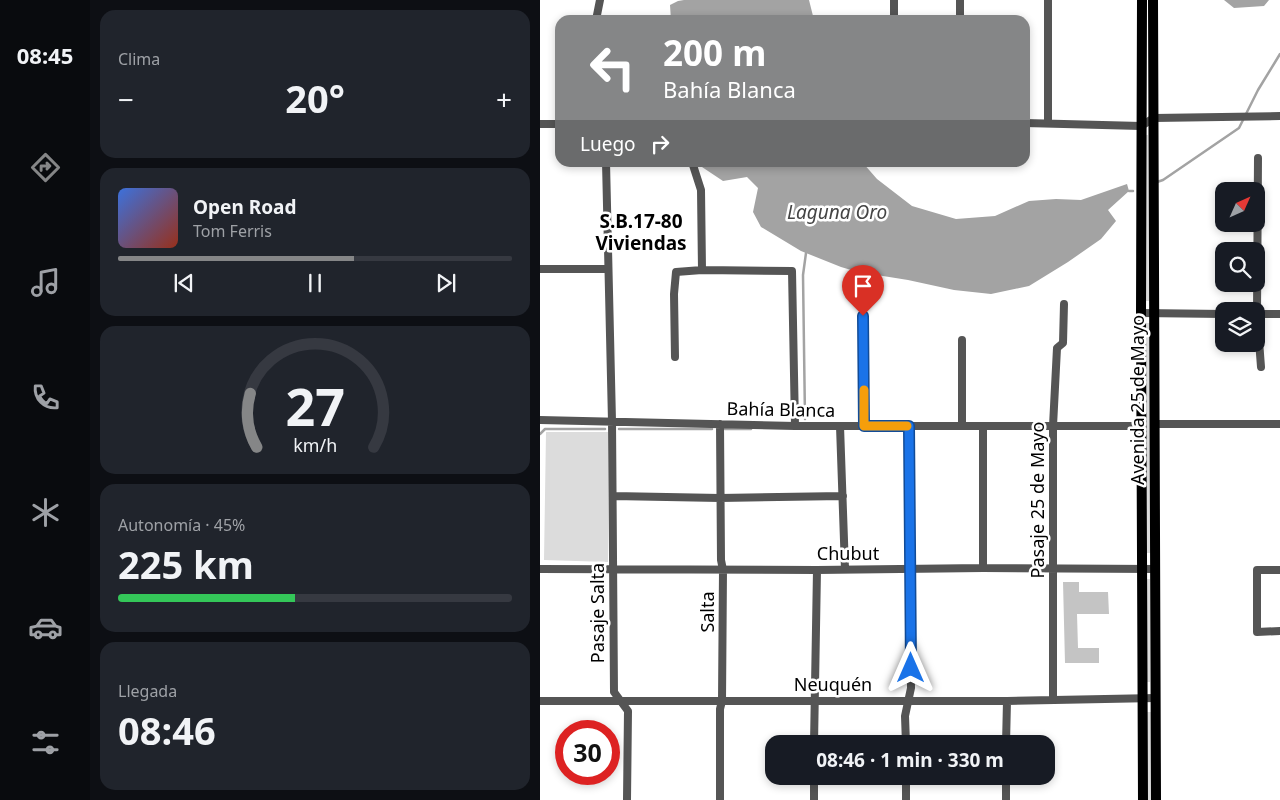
<!DOCTYPE html>
<html lang="es">
<head>
<meta charset="utf-8">
<style>
	body { margin:0; font-family:"Noto Sans",sans-serif; background:#20242c; color:#f1f3f6; height:100vh; display:flex; flex-direction:column; font-size:19px; white-space:nowrap }
	* { box-sizing:border-box; margin:0 }
	p { font-size:16px; color:#9ea1a6 }
	.icon { flex:none; width:28px; height:28px; fill:none; stroke:currentColor; stroke-width:2; stroke-linecap:round; stroke-linejoin:round }
	.map { position:relative; flex:1; overflow:hidden }
	.sheet { display:flex; flex-direction:column; gap:10px; padding:10px; background:#0d0f14; width:450px }
	.sheet>* { flex:none }
	.top-card { position:absolute; left:15px; top:15px; width:475px; height:152px; border-radius:15px; box-shadow:0 2px 8px #0003; background:#858687; color:#fff; overflow:hidden }
	.needle { width:32px; rotate:45deg }
	.fabs { position:absolute; left:675px; top:182px; display:grid; gap:10px }
	.fabs a { display:grid; place-items:center; width:50px; height:50px; border-radius:10px; background:#171b24; box-shadow:0 2px 8px #0003; font-size:25px }
	.speed { position:absolute; left:15px; top:720px; display:flex; gap:10px; font-size:25px; font-weight:700; text-align:center }
	.speed>* { display:grid; place-content:center; width:65px; height:65px; border-radius:50%; background:#171b24; box-shadow:0 2px 8px #0003; line-height:1 }
	.speed .limit { border:8px solid #d22; background:#fff; color:#111 }
	.pin { position:absolute; display:grid; place-items:center; width:42px; height:42px; color:#fff; margin:-51px -21px; border-radius:50% 50% 50% 0; rotate:-45deg; box-shadow:0 0 5px #0007 }
	.pin .icon { rotate:45deg }
	.me { position:absolute; width:55px; margin:-28px; rotate:0deg; stroke-linejoin:round; filter:drop-shadow(0 0 4px #0008) }
	.turn { display:flex; align-items:center; gap:18px; height:105px; padding:0 25px; font-size:22px }
	.turn .icon { width:65px; height:65px; stroke-width:2.5 }
	.turn b { display:block; font-size:35px; line-height:42px }
	.then { display:flex; align-items:center; height:48px; padding:0 25px; background:#0003; gap:10px; font-size:19px }
	.big { font-size:38px; font-weight:700; line-height:1.1 }
	.sheet .tile { flex:1; display:flex; flex-direction:column; justify-content:center; gap:8px; min-width:0; padding:0 18px; border-radius:15px; background:#20242c }
	.sheet .dial { align-items:center; gap:0 }
	.dial svg { height:130px; overflow:visible; fill:none; stroke:#363941; stroke-width:7; stroke-linecap:round; text-anchor:middle }
	.dial text { fill:#f1f3f6; stroke:none }
	.song { display:flex; align-items:center; gap:15px }
	.cover { width:60px; height:60px; border-radius:8px; background:linear-gradient(135deg,hsl(220 70% 55%),hsl(10 70% 35%)) }
	.played { height:5px; border-radius:2px; background:linear-gradient(90deg,#858687 60%,#363941 60%) }
	.keys { display:flex; justify-content:space-around; direction:ltr }
	.heat { display:flex; justify-content:space-between; align-items:center; font-size:28px; direction:ltr }
	.charge { height:8px; border-radius:4px; background:linear-gradient(90deg,#34c759 45%,#363941 0) }
	.trip { position:absolute; left:225px; top:735px; width:290px; height:50px; border-radius:15px; background:#171b24; box-shadow:0 2px 8px #0003; font-weight:700; line-height:50px; text-align:center }
	main { display:flex; flex:1; min-height:0 }
	.tabs { display:flex; flex-direction:column; width:90px; justify-content:space-around; align-items:center; background:#090b0e; color:#9ea1a6 }
	.tabs .icon { width:35px; height:35px }
	.tabs .current { color:#858687 }
	.tabs b { font-size:22px; color:#f1f3f6 }
	.map>svg:first-child { display:block }
	.green { fill:#dcdcdc }
	.water { fill:#a3a3a3 }
	.lines { fill:none; stroke-linecap:round; stroke-linejoin:round }
	.stream { stroke:#a3a3a3; stroke-width:2.5 }
	.building { fill:#c4c4c4 }
	.minor { stroke:#555; stroke-width:8 }
	.major { stroke:#000; stroke-width:10 }
	.route-casing { stroke:#114b97; stroke-width:12 }
	.route { stroke:#1a73e8; stroke-width:9 }
	.slow { stroke:#f59e0b; stroke-width:9 }
	.labels { text-anchor:middle; stroke-width:5; stroke-linejoin:round; paint-order:stroke }
	.street-label { font-size:18px; fill:#000; stroke:#fff }
	.water-label { font-size:19px; font-style:italic; fill:#444; stroke:#fff }
	.neighbourhood-label { font-size:19px; font-weight:bold; fill:#000; stroke:#fff }
</style>
</head>
<body>
<main>
<nav class="tabs">
<b>08:45</b>
<svg class="icon current" aria-label="directions" viewBox="0 0 24 24"><path d="M12 3l9 9-9 9-9-9zM9 14v-3h6M13 9l2 2-2 2"/></svg>
<svg class="icon" aria-label="music" viewBox="0 0 24 24"><path d="M9 18V5l10-2v13"/><circle cx="6" cy="18" r="3"/><circle cx="16" cy="16" r="3"/></svg>
<svg class="icon" aria-label="phone" viewBox="0 0 24 24"><path d="M5 4h4l2 5-3 2q2 4 5 5l2-3 5 2v4C11 20 4 13 5 4z"/></svg>
<svg class="icon" aria-label="climate" viewBox="0 0 24 24"><path d="M12 3v18M4 7l16 10M4 17L20 7"/></svg>
<svg class="icon" aria-label="car" viewBox="0 0 24 24"><path d="M5 17H2v-5l4-1 3-4h7l3 4 3 1v5h-3M9 17h6M6 11h13"/><circle cx="7" cy="17" r="2"/><circle cx="17" cy="17" r="2"/></svg>
<svg class="icon" aria-label="filters" viewBox="0 0 24 24"><path d="M4 7h16M4 17h16"/><circle cx="9" cy="7" r="2"/><circle cx="15" cy="17" r="2"/></svg>
</nav>
<section class="sheet">
<div class="tile"><p>Clima</p>
<div class="heat"><a>−</a><b class="big">20°</b><a>+</a></div>
</div>
<div class="tile">
<div class="song"><i class="cover"></i><div><b>Open Road</b><p>Tom Ferris</p></div></div>
<div class="played"></div>
<div class="keys"><svg class="icon" aria-label="previous" viewBox="0 0 24 24"><path d="M18 5L8 12l10 7zM5 5v14"/></svg><svg class="icon" aria-label="pause" viewBox="0 0 24 24"><path d="M8 5v14M16 5v14"/></svg><svg class="icon" aria-label="next" viewBox="0 0 24 24"><path d="M6 5l10 7-10 7zM19 5v14"/></svg></div>
</div>
<div class="tile dial"><svg viewBox="0 0 100 80">
<path d="M14 69A42 42 0 1 1 86 69"/>
<path d="M14 69A42 42 0 0 1 10 36" stroke="#858687"/>
<text x="50" y="56" font-size="32" font-weight="700">27</text>
<text x="50" y="72" font-size="11">km/h</text>
</svg></div>
<div class="tile"><p>Autonomía · 45%</p><b class="big">225 km</b><div class="charge"></div></div>
<div class="tile"><p>Llegada</p><b class="big">08:46</b></div>
</section>
<div class="map">
<svg width="740" height="800" viewBox="0 0 740 800">
	<rect width="100%" height="100%" fill="#fff"/>
	<path class="green" d="M 604,135 L 608,135 L 609,301 L 604,301 Z
		M 606,323 L 610,323 L 611,553 L 607,553 Z
		M 6,432 L 68,432 L 68,562 L 4,560 Z
		M 605,579 L 610,579 L 610,682 L 606,682 Z
		M 607,712 L 611,712 L 611,800 L 607,800 Z"/>
	<path class="water" d="M 144,0 L 269,0 L 274,20 L 131,20 L 130,5 L 138,1 Z
		M 684,0 L 729,0 L 724,6 L 694,8 Z
		M 158,163 L 323,163 L 337,179 L 372,206 L 416,219 L 455,216 L 489,201 L 516,199 L 541,200 L 587,184 L 589,191 L 568,210 L 576,221 L 561,239 L 528,262 L 489,286 L 451,294 L 414,290 L 368,280 L 318,272 L 301,267 L 261,251 L 221,227 L 213,212 L 218,188 L 207,177 L 183,181 L 159,165 Z"/>
	<g class="lines">
		<path class="stream" d="M 617,182 L 623,180 L 699,128 L 718,90 L 740,54
			M 589,191 L 593,191
			M 265,419 L 263,275 L 266,253
			M 79,429 L 172,429
			M 185,429 L 211,429
			M 0,434 L 5,429 L 65,429"/>
	</g>
	<path class="building" d="M 523,582 L 539,582 L 539,592 L 568,592 L 569,614 L 537,614 L 538,648 L 559,648 L 559,663 L 525,663 Z"/>
	<g class="lines">
		<path class="minor" d="M 354,0 L 354,20
			M 56,20 L 60,0
			M 420,20 L 420,0
			M 485,123 L 601,126 L 614,118 L 740,116
			M 508,123 L 508,0
			M 0,124 L 20,124
			M 718,158 L 717,314 L 721,367
			M 66,162 L 72,421 L 74,692 L 88,711 L 87,800
			M 152,162 L 161,190 L 162,270
			M 0,269 L 68,269
			M 601,313 L 684,314
			M 716,314 L 740,314
			M 323,317 L 324,426
			M 135,357 L 134,294 L 136,272 L 162,270 L 252,271 L 255,426
			M 0,420 L 255,426 L 601,426
			M 180,424 L 181,560 L 183,570 L 182,701 L 180,709 L 180,800
			M 614,424 L 740,424
			M 300,426 L 305,569
			M 422,426 L 422,340
			M 443,426 L 443,568
			M 73,496 L 180,498 L 303,496
			M 0,569 L 277,570 L 443,568 L 615,569
			M 740,570 L 717,570 L 717,632 L 740,631
			M 513,700 L 513,426 L 517,348 L 523,343 L 524,304
			M 0,701 L 467,701 L 616,698
			M 274,744 L 277,570
			M 366,744 L 365,716 L 371,688 L 369,426
			M 466,744 L 467,701
			M 274,776 L 274,800
			M 366,776 L 366,800
			M 466,800 L 466,776"/>
		<path class="major" d="M 602,0 L 601,313 L 603,800
			M 613,0 L 616,800"/>
	</g>
	<g class="lines">
		<g class="route-casing">
			<path id="route" d="M 323,316 L 324,426 L 369,426 L 371,668"/>
		</g>
		<use href="#route" class="route"/>
		<path class="slow" d="M 324,390 L 324,426 L 367,426"/>
	</g>
	<g class="labels">
		<g class="street-label">
			<text transform="translate(598 400) rotate(-90)" y="6">Avenida 25 de Mayo</text>
			<text transform="translate(241 410) rotate(1)" y="6">Bahía Blanca</text>
			<text transform="translate(498 500) rotate(-90)" y="6">Pasaje 25 de Mayo</text>
			<text x="308" y="560">Chubut</text>
			<text transform="translate(168 612) rotate(-90)" y="6">Salta</text>
			<text transform="translate(58 613) rotate(-90)" y="6">Pasaje Salta</text>
			<text x="293" y="691">Neuquén</text>
		</g>
		<g class="water-label">
			<text x="297" y="219">Laguna Oro</text>
		</g>
		<g class="neighbourhood-label">
			<text x="101" y="228">S.B.17-80<tspan x="101" dy="22">Viviendas</tspan></text>
		</g>
	</g>
</svg>
<div class="fabs">
<a><svg class="needle" viewBox="-14 -14 28 28"><path d="M0-13l5 13h-10z" fill="#e53935"/><path d="M0 13l5-13h-10z" fill="#9ea1a6"/></svg></a>
<a><svg class="icon" aria-label="search" viewBox="0 0 24 24"><circle cx="10" cy="10" r="6"/><path d="M15 15l6 6"/></svg></a>
<a><svg class="icon" aria-label="layers" viewBox="0 0 24 24"><path d="M12 4l9 5-9 5-9-5zM3 14l9 5 9-5"/></svg></a>
</div>
<div class="speed"><div class="limit">30</div></div>
<div class="pin" style="left:323px;top:316px;background:#d93025"><svg class="icon" aria-label="arrive" viewBox="0 0 24 24"><path d="M6 21V4h12l-3 4 3 4H6"/></svg></div>
<svg class="me" style="left:371px;top:668px" viewBox="-20 -20 40 40"><path d="M0-17L14 15 0 8-14 15z" fill="#1a73e8" stroke="#fff" stroke-width="4"/></svg>
<div class="trip">08:46 · 1 min · 330 m</div>
<div class="top-card">
<div class="turn"><svg class="icon" aria-label="left" viewBox="0 0 24 24"><path d="M17 20v-9H6M10 6l-5 5 5 5"/></svg><div><b>200 m</b>Bahía Blanca</div></div>
<div class="then">Luego<svg class="icon" aria-label="right" viewBox="0 0 24 24"><path d="M7 20v-9h11M14 6l5 5-5 5"/></svg></div>
</div>
</div>
</main>
</body>
</html>
